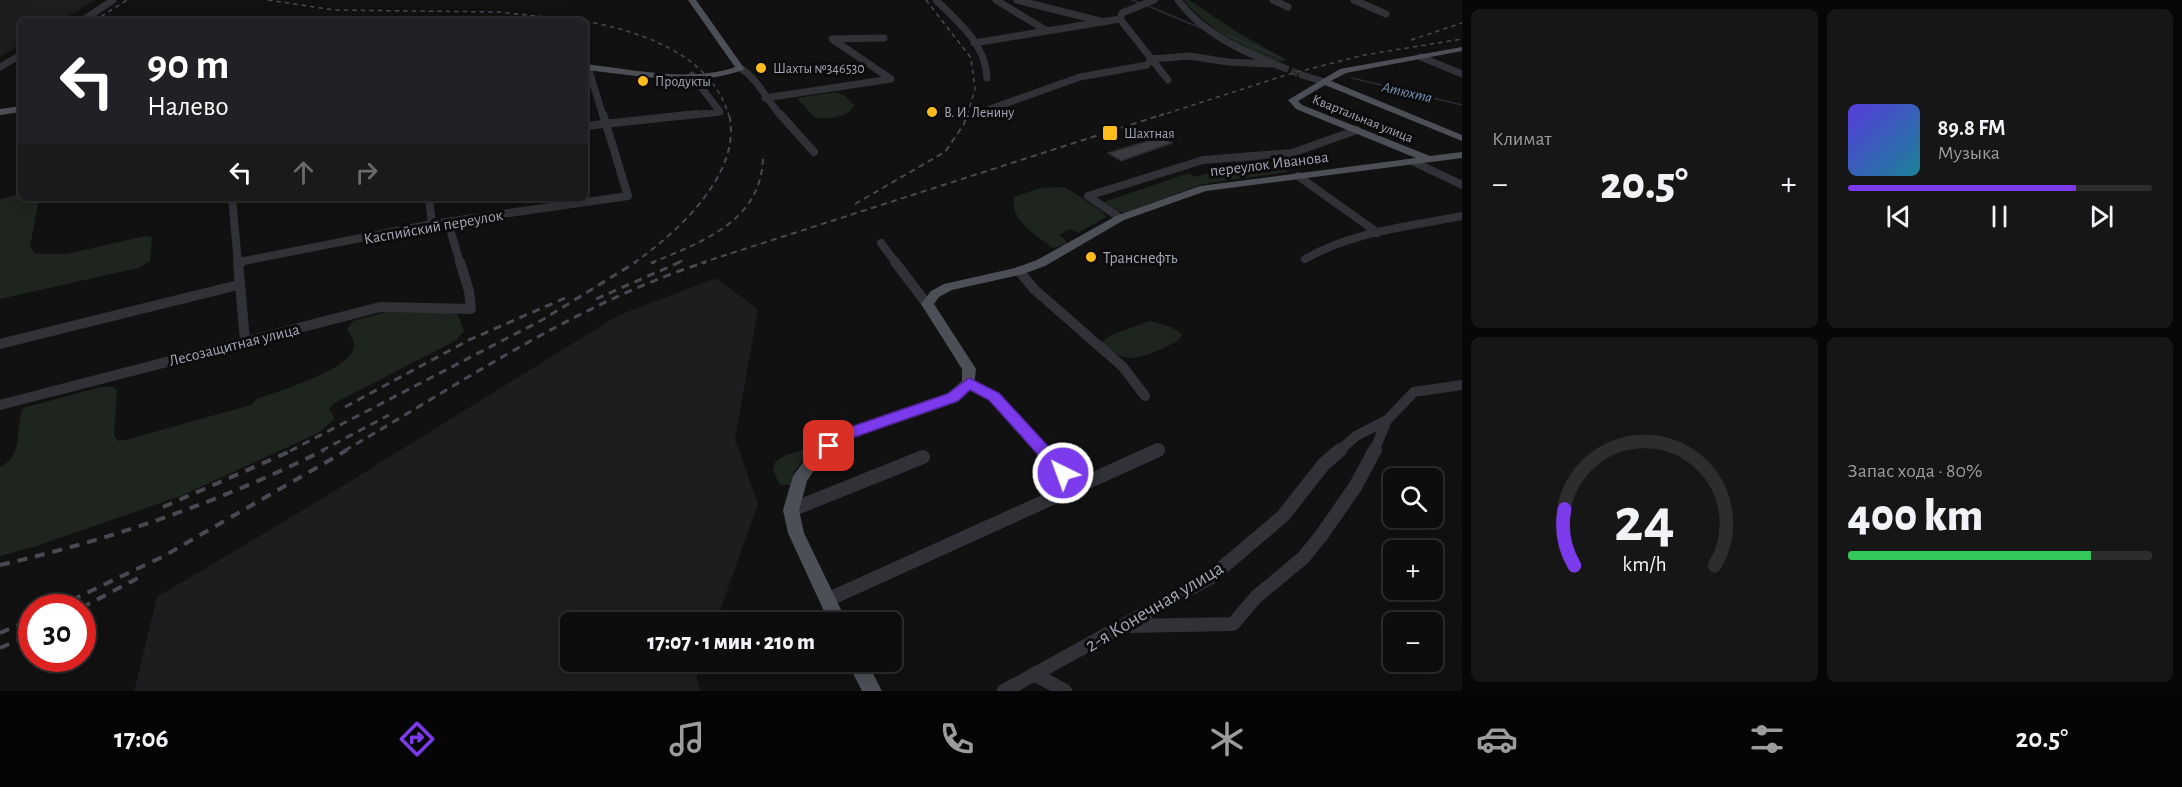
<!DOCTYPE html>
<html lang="ru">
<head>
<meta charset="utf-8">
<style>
	body { margin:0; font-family:"Alegreya Sans",sans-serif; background:#161617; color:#f1f3f6; height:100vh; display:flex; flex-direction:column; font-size:22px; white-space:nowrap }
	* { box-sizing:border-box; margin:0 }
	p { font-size:20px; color:#9a9c9e }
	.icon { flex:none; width:33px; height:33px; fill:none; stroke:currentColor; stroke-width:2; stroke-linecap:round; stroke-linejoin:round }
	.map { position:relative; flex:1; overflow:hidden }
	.drawer { display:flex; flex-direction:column; gap:9px; padding:9px; background:#070708; width:720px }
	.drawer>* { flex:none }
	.top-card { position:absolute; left:18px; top:18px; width:570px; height:183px; border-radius:9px; box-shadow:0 3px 15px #0003,0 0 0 2px #2d2d2e; background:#202124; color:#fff; overflow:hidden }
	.fabs { position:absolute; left:1383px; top:468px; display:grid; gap:12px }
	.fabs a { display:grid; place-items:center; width:60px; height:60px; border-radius:9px; background:#0d0d0e; box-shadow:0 3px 15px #0003,0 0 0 2px #2d2d2e; font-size:30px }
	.speed { position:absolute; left:18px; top:594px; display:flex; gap:12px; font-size:30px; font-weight:700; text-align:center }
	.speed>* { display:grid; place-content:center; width:78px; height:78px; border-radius:50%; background:#0d0d0e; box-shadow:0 3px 15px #0003,0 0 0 2px #2d2d2e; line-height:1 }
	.speed .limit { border:9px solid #d22; background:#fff; color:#111 }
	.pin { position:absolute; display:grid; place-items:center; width:51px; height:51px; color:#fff; margin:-26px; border-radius:12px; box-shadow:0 3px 9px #0006 }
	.me { position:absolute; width:66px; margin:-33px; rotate:318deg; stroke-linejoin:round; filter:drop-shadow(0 0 4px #0008) }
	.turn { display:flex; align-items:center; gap:21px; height:126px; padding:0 30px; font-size:27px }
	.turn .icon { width:78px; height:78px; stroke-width:2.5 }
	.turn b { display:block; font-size:42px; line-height:51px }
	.lanes { display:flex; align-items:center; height:57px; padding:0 30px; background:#0003; justify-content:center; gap:30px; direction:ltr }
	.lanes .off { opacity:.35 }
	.big { font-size:45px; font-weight:800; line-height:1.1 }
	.drawer .card { flex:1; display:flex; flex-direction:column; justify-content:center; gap:9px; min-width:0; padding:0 21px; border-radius:9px; background:#161617 }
	.drawer .dial { align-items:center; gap:0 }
	.dial svg { height:156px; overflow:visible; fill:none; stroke:#2d2d2e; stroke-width:7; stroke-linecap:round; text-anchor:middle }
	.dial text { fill:#f1f3f6; stroke:none }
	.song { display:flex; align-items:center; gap:18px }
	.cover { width:72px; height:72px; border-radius:9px; background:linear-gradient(135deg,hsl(250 70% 55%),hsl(190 70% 35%)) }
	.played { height:6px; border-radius:3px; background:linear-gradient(90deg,#7c3aed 75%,#2d2d2e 75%) }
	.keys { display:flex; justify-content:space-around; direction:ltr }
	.heat { display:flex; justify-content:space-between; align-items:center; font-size:33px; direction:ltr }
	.charge { height:9px; border-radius:4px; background:linear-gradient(90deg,#34c759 80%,#2d2d2e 0) }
	.drawer .tiles { flex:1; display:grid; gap:9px; grid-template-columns:repeat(2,1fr) }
	.trip { position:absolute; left:560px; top:612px; width:342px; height:60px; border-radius:9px; background:#0d0d0e; box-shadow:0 3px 15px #0003,0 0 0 2px #2d2d2e; font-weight:800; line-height:60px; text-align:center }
	.tabs { display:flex; height:96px; justify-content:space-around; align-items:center; background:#050506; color:#9a9c9e }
	.tabs .icon { width:42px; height:42px }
	.tabs .on { color:#7c3aed }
	.tabs b { font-size:27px; color:#f1f3f6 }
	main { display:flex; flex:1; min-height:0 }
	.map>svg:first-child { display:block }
	.built { fill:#1d1d1f }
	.green { fill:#1d251e }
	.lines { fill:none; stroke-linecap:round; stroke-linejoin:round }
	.stream { stroke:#262f37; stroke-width:1.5 }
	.building { fill:#3a3b40; stroke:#2b2b2f; stroke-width:1.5 }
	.minor-tunnel { stroke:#2e2f32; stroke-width:7; stroke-dasharray:7 3; stroke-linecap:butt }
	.minor-far3 { stroke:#313238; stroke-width:7 }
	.minor-far2 { stroke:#313238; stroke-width:8 }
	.minor-far1 { stroke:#313238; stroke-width:10 }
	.minor { stroke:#313238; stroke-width:14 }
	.major { fill:#4d4f57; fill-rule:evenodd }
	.rail-far3 { stroke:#484a51; stroke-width:1.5; stroke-dasharray:4.5 4; stroke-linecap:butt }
	.rail-far2 { stroke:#484a51; stroke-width:2; stroke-dasharray:6 4.5; stroke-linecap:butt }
	.rail-far1 { stroke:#484a51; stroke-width:3; stroke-dasharray:8 6; stroke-linecap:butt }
	.rail { stroke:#484a51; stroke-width:4; stroke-dasharray:10 8; stroke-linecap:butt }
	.route { fill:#7c3aed; stroke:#51269a; stroke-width:1.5 }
	.poi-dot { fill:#ffbc1c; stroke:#0c0c0d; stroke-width:2 }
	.labels { text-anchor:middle; stroke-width:6; stroke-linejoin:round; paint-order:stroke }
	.far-poi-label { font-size:14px; fill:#a1a6b4; stroke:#0c0c0d; text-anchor:start }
	.far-street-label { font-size:14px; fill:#a1a6b4; stroke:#0c0c0d }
	.far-water-label { font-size:15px; font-style:italic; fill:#7493b3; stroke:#0c0c0d }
	.street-label { font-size:16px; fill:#a1a6b4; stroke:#0c0c0d }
	.poi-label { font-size:16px; fill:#a1a6b4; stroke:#0c0c0d; text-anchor:start }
	.near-street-label { font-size:20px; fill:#a1a6b4; stroke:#0c0c0d }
</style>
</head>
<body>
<main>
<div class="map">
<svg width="1462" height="691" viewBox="0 0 1462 691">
	<rect width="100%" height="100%" fill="#111112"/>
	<path class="built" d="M 0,0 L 96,0 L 60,21 L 21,21 L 21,44 L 0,57 Z
		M 716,278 L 758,309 L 735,439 L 758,504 L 716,622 L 570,622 L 570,662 L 702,662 L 697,677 L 701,691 L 134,691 L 157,597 L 328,495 L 617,316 Z"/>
	<path class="green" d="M 1184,0 L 1189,0 L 1240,34 L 1287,60 C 1266,71 1196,18 1184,0 Z
		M 836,92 L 845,96 L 854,105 C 849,118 826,120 814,117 L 797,98 Z
		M 1270,159 L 1288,172 L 1203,184 L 1125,213 L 1119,212 L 1104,202 L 1189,173 L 1195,177 L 1235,164 L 1237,160 Z
		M 1065,187 L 1103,212 L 1106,217 L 1078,233 L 1070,229 L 1059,235 L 1066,240 L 1066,244 L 1053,248 C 1036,235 1010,221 1014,197 L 1040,188 Z
		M 21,194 L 21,198 L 39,199 L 30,247 L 35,254 L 67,254 L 145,236 L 152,237 L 150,261 L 138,268 L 0,299 L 0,199 Z
		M 387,312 L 450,313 L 458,315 L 464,331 L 455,341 L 338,401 L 329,408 L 335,419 L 318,433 L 183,495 L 37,546 L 0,556 L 0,467 C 25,455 14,430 23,408 L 101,387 L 112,387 L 117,390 L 114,436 L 118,441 L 129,439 L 251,405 L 257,399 C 277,391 350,371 354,347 C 356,341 350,335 347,330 L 353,321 Z
		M 1150,321 L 1171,327 L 1182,334 L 1179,340 C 1151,354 1126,371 1102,342 L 1111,335 Z
		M 805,449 L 810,450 L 794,472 L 790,485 L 780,485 L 773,471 L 775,462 L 784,456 Z"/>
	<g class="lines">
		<path class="stream" d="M 1132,0 L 1140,3
			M 1148,6 L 1201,28
			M 1227,35 L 1281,58
			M 1352,78 L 1462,105"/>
	</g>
	<path class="building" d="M 1161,137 L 1172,143 L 1121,161 L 1108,153 Z"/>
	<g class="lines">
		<path class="minor-tunnel" d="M 1282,67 L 1302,75"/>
		<path class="minor-far3" d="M 936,0 C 958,22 986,44 987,78
			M 996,0 L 1047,31
			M 1017,0 L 1100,21
			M 1154,0 L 1122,13 L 1120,19 L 1168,80
			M 1178,0 C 1203,34 1244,52 1282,67
			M 1273,0 L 1288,7
			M 1354,0 L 1386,14
			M 82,21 L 113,0
			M 884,38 L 832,39 L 891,79
			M 974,43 L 1120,19
			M 1421,57 L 1462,74
			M 0,67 L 21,55
			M 588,67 L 603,116
			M 740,68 C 756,77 768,101 781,116
			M 1302,75 L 1325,82
			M 765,98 L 891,79
			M 990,109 L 1080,77 L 1147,65 L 1151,59 L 1189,56 L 1228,62 L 1274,64
			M 683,116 L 720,112 L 692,75"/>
		<path class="minor-far2" d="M 780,114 L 814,152
			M 585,126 L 697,114
			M 1414,162 L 1462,185
			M 1298,176 L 1378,233
			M 232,198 L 238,263
			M 429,198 L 432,224
			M 1120,218 L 1088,196 L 1203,160 L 1292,153 L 1357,130
			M 448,222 L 460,263
			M 881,243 L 896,263
			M 1305,259 C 1354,231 1408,227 1462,216
			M 239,262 L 432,224 L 628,196 L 603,114"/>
		<path class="minor-far1" d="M 238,262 L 245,340
			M 239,262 L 241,262
			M 895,262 L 927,304
			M 1019,271 L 1034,289 L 1123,367 L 1145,396
			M 0,344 L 238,285
			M 969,383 L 994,397 L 1043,451
			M 0,405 L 380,307 L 471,309 L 469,291 L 460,262
			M 1155,451 L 1158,450
			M 1339,451 L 1356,436 L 1387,420 L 1414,392 L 1462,385
			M 1374,451 L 1387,420"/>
		<path class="minor" d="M 1042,450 L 1077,488
			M 791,510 L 923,457
			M 827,600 L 1158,450
			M 1128,626 L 1233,624 L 1256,597 L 1303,558 L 1321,536 L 1355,487 L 1375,450
			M 1034,674 L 1065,691
			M 1004,691 L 1211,577 L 1283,516 L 1323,465 L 1340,450"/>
		<path class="major" d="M 688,0 L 696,0 L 744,68 L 743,70 C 693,88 636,75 585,70 L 585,64 C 631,69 691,83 735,67 Z
			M 1462,47 L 1462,51 L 1346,73 L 1331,81 L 1462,135 L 1462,141 L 1325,85 L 1298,101 L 1302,105 L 1430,156 L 1462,152 L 1462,158 L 1206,191 L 1124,220 L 1045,266 L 1023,274 L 952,290 L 939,297 L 934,304 L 976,369 L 974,386 L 957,402 L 849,439 L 820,461 L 807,481 L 799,510 L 804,533 L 847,622 L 829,622 L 788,533 L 783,510 L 793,476 L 810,453 L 839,431 L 947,394 L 962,381 L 962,369 L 921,304 L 931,291 L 944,284 L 1015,268 L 1037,260 L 1116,216 L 1200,186 L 1416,158 L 1296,109 L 1288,100 L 1340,69 Z
			M 21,106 L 21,112 L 0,115 L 0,109 Z
			M 847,662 L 867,662 L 882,691 L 862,691 Z"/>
		<path class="rail-far3" d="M 268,0 L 334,10 L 498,12 L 584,21
			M 926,0 L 971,58 L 975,89 L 967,116
			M 94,21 L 127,0
			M 585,21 C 642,32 711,54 729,116
			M 1411,40 L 1462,23
			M 1159,116 L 1286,75 L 1364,55 L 1462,39"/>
		<path class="rail-far2" d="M 855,204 L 945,152 L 964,124 L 967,114
			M 634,263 C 678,232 743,173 729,114
			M 651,263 C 702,242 762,221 763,157
			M 677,263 L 686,259
			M 701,263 L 1164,114"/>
		<path class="rail-far1" d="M 651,263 L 655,262
			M 596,299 L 680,262
			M 345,407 L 469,340 L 565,298
			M 290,451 L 542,320 L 636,262
			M 321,451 L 389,415
			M 344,451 C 460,384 579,302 706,262"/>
		<path class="rail" d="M 163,507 L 293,450
			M 0,565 C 113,539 220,502 324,450
			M 55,608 L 164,556 L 347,450
			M 81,608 L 140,577
			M 0,633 L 32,619
			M 0,648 L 32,634"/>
	</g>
	<path class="route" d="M 969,378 L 999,393 L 1069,469 L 1071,473 L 1069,477 L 1058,477 L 989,400 L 970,390 L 958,401 L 849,439 L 829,452 L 821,446 L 839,431 L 947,394 Z"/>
	<g class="poi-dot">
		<circle cx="761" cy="68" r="6"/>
		<circle cx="643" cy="81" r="6"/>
		<circle cx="932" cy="112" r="6"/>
		<rect x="1102" y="125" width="16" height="16" rx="3"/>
		<circle cx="1091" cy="257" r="6"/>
	</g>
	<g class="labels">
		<g class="far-poi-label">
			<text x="773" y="73">Шахты №346530</text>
			<text x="655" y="86">Продукты</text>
			<text x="944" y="117">В. И. Ленину</text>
			<text x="1124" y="138">Шахтная</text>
		</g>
		<g class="far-street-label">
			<text transform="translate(1363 118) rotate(22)" y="5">Квартальная улица</text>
		</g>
		<g class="far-water-label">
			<text transform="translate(1407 92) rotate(13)" y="5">Атюхта</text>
		</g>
		<g class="street-label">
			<text transform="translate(1269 163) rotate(-7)" y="6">переулок Иванова</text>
			<text transform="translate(433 226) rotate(-10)" y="6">Каспийский переулок</text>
			<text transform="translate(234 344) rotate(-14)" y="6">Лесозащитная улица</text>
		</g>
		<g class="poi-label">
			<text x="1103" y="263">Транснефть</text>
		</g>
		<g class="near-street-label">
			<text transform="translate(1154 606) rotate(-31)" y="7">2-я Конечная улица</text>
		</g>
	</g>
</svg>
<div class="fabs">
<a><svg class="icon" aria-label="search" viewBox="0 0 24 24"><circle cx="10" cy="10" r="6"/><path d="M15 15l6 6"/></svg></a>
<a>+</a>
<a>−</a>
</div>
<div class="speed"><div class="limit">30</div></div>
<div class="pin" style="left:829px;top:446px;background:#d93025"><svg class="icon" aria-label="arrive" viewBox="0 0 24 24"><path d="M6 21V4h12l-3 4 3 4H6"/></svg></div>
<svg class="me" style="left:1063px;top:473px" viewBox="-20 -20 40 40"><circle r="17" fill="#7c3aed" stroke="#fff" stroke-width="3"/><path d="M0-11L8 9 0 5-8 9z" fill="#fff"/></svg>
<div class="trip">17:07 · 1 мин · 210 m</div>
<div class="top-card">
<div class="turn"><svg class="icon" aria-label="left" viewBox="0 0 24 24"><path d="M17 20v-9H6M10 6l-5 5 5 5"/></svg><div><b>90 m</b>Налево</div></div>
<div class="lanes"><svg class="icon" aria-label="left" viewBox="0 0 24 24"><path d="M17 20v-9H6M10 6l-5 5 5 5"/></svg><svg class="icon off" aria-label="ahead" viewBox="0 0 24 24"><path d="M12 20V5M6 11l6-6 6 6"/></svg><svg class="icon off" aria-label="right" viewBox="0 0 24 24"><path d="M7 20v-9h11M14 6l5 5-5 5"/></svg></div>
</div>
</div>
<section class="drawer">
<div class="tiles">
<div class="card"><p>Климат</p>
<div class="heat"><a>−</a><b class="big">20.5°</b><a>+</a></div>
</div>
<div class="card">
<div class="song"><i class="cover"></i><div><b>89.8 FM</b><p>Музыка</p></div></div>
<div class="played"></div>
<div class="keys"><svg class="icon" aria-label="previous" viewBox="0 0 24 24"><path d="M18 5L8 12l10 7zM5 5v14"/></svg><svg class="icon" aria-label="pause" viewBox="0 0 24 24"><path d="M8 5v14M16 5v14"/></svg><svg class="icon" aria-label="next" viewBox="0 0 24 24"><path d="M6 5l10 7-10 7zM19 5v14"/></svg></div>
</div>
<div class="card dial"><svg viewBox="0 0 100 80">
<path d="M14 69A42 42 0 1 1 86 69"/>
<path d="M14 69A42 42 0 0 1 9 40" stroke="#7c3aed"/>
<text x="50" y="56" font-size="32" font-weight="700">24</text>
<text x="50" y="72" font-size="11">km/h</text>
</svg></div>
<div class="card"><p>Запас хода · 80%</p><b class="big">400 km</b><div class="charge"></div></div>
</div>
</section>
</main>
<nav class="tabs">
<b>17:06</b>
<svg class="icon on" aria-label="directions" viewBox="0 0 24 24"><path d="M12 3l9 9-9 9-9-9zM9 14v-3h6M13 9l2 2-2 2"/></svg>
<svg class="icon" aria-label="music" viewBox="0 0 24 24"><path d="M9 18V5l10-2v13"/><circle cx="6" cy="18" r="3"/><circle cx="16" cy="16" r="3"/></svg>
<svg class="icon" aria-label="phone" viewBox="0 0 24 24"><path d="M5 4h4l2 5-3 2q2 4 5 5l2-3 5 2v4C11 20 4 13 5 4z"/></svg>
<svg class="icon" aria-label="climate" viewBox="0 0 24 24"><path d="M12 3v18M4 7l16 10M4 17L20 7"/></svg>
<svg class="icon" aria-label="car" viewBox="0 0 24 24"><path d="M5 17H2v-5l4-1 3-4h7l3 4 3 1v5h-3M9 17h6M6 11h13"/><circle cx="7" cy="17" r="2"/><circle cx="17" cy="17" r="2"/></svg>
<svg class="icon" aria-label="filters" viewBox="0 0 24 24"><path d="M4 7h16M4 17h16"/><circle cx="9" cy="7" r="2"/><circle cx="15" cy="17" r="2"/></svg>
<b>20.5°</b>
</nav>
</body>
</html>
